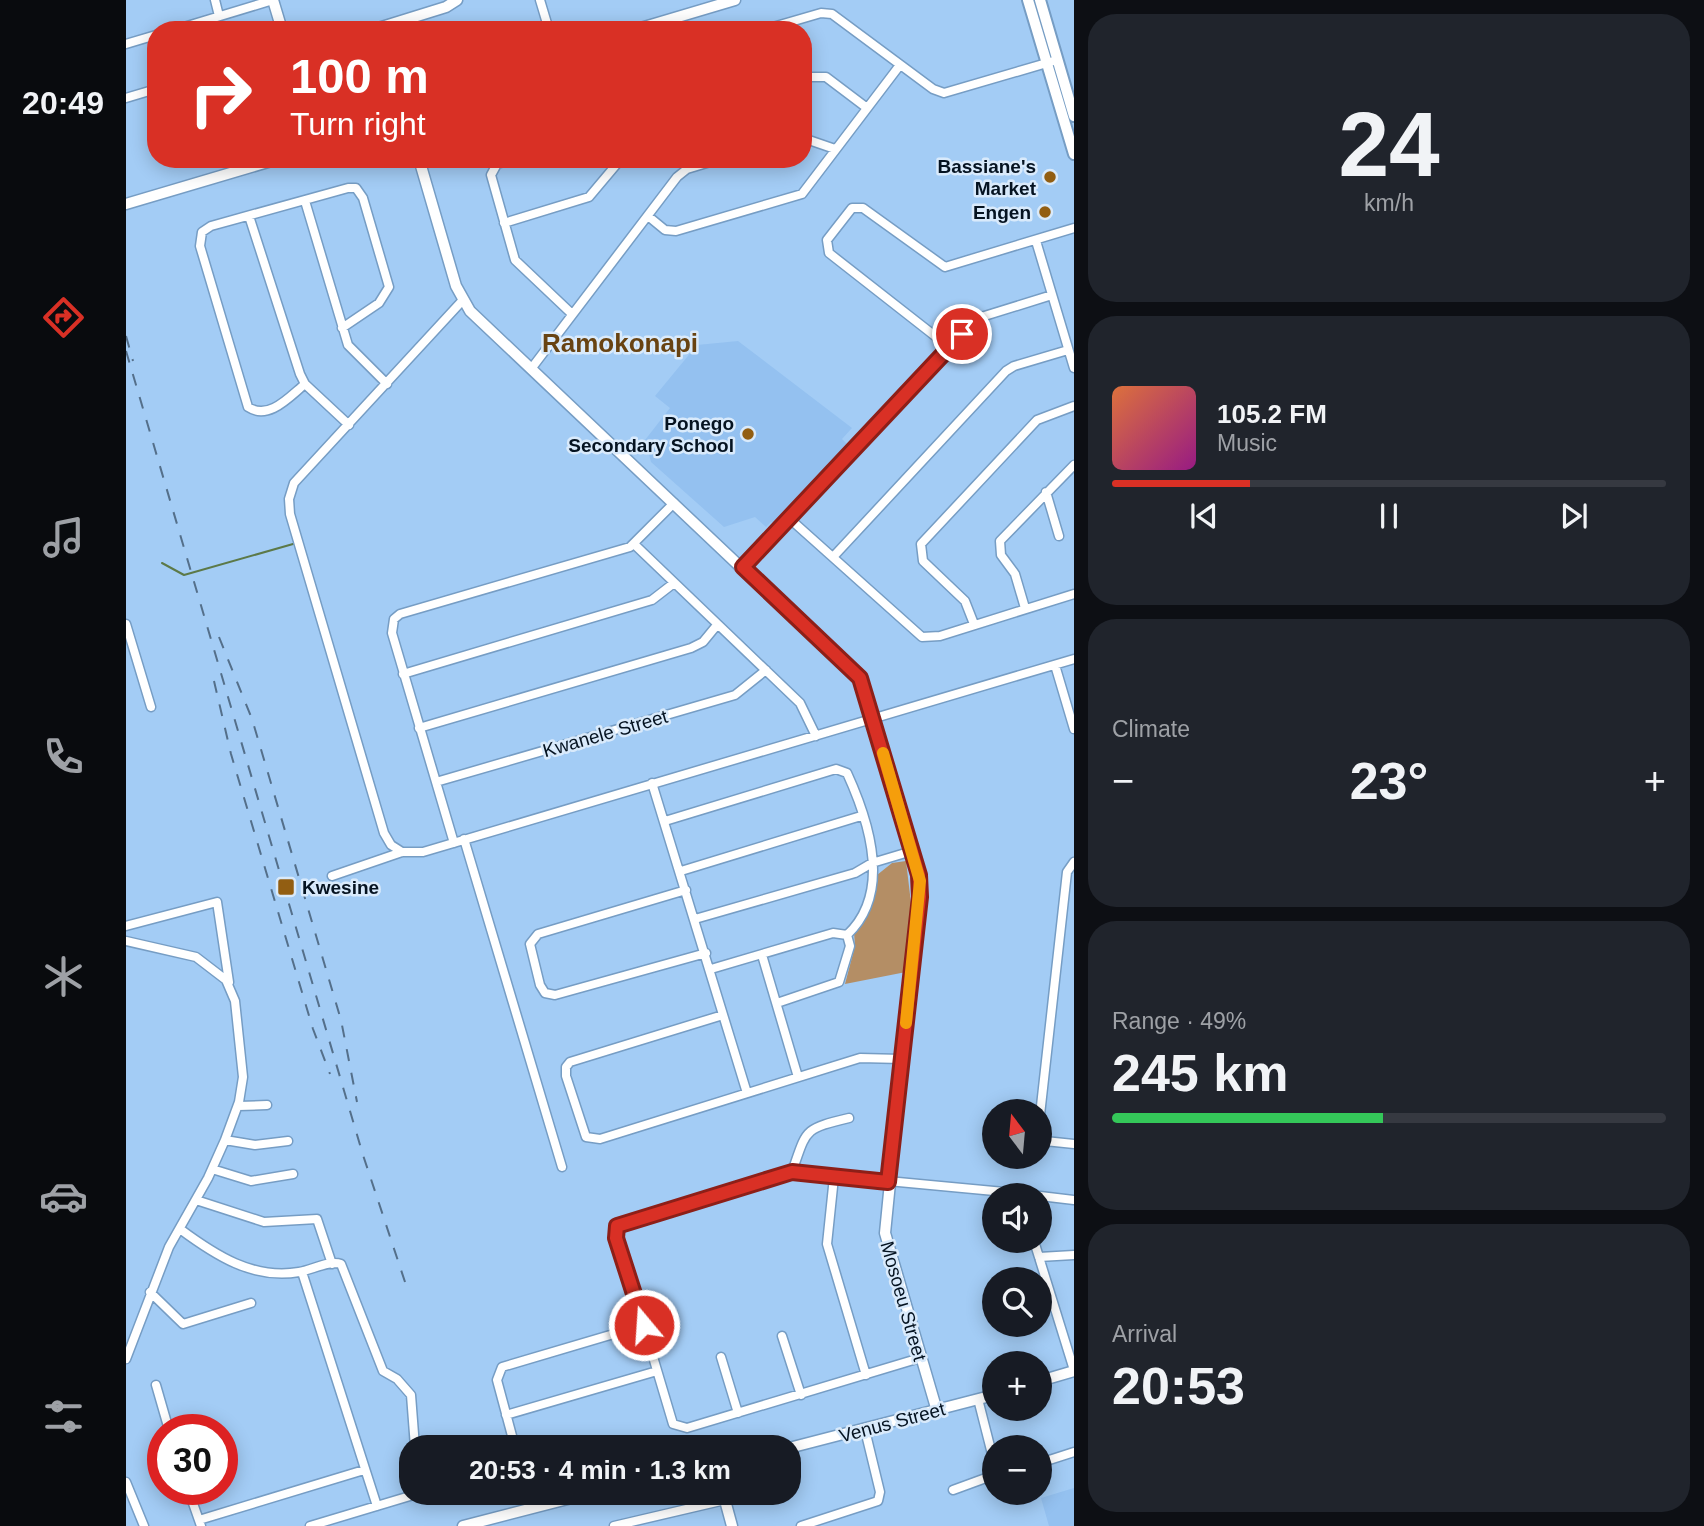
<!DOCTYPE html>
<html lang="en">
<head>
<meta charset="utf-8">
<style>
	body { margin:0; font-family:Helvetica,sans-serif; background:#20242c; color:#f1f3f6; height:100vh; display:flex; flex-direction:column; font-size:26px; white-space:nowrap }
	* { box-sizing:border-box; margin:0 }
	p { font-size:23px; color:#9ea1a6 }
	.icon { flex:none; width:38px; height:38px; fill:none; stroke:currentColor; stroke-width:2; stroke-linecap:round; stroke-linejoin:round }
	.map { position:relative; flex:1; overflow:hidden }
	.details { display:flex; flex-direction:column; gap:14px; padding:14px; background:#0d0f14; width:630px }
	.details>* { flex:none }
	.hud { position:absolute; left:21px; top:21px; width:665px; height:147px; border-radius:28px; box-shadow:0 4px 18px #0003; background:#d93025; color:#fff; overflow:hidden }
	.needle { width:46px; rotate:344deg }
	.buttons { position:absolute; left:856px; top:1099px; display:grid; gap:14px }
	.buttons a { display:grid; place-items:center; width:70px; height:70px; border-radius:50%; background:#171b24; box-shadow:0 4px 18px #0003; font-size:35px }
	.speed { position:absolute; left:21px; top:1414px; display:flex; gap:14px; font-size:35px; font-weight:700; text-align:center }
	.speed>* { display:grid; place-content:center; width:91px; height:91px; border-radius:50%; background:#171b24; box-shadow:0 4px 18px #0003; line-height:1 }
	.speed .limit { border:10px solid #d22; background:#fff; color:#111 }
	.pin { position:absolute; display:grid; place-items:center; width:60px; height:60px; color:#fff; margin:-30px; border:4px solid #fff; border-radius:50%; box-shadow:0 2px 7px #0007 }
	.me { position:absolute; width:77px; margin:-38px; rotate:342deg; stroke-linejoin:round; filter:drop-shadow(0 0 5px #0008) }
	.turn { display:flex; align-items:center; gap:24px; height:147px; padding:0 28px; font-size:32px }
	.turn .icon { width:91px; height:91px; stroke-width:2.5 }
	.turn b { display:block; font-size:49px; line-height:60px }
	.big { font-size:52px; font-weight:700; line-height:1.1 }
	.details .tile { flex:1; display:flex; flex-direction:column; justify-content:center; gap:10px; min-width:0; padding:0 24px; border-radius:28px; background:#20242c }
	.details .dial { align-items:center; gap:0 }
	.dial b { font-size:91px; line-height:1 }
	.song { display:flex; align-items:center; gap:21px }
	.cover { width:84px; height:84px; border-radius:10px; background:linear-gradient(135deg,hsl(20 70% 55%),hsl(310 70% 35%)) }
	.played { height:7px; border-radius:4px; background:linear-gradient(90deg,#d93025 25%,#363941 25%) }
	.keys { display:flex; justify-content:space-around; direction:ltr }
	.heat { display:flex; justify-content:space-between; align-items:center; font-size:38px; direction:ltr }
	.charge { height:10px; border-radius:5px; background:linear-gradient(90deg,#34c759 49%,#363941 0) }
	.trip { position:absolute; left:273px; top:1435px; width:402px; height:70px; border-radius:28px; background:#171b24; box-shadow:0 4px 18px #0003; font-weight:700; line-height:70px; text-align:center }
	main { display:flex; flex:1; min-height:0 }
	.menu { display:flex; flex-direction:column; width:126px; justify-content:space-around; align-items:center; background:#090b0e; color:#9ea1a6 }
	.menu .icon { width:49px; height:49px }
	.menu .active { color:#d93025 }
	.menu b { font-size:32px; color:#f1f3f6 }
	.map>svg:first-child { display:block }
	.built { fill:#94c1f0 }
	.green { fill:#b48e65 }
	.lines { fill:none; stroke-linecap:round; stroke-linejoin:round }
	.stream { stroke:#5c7948; stroke-width:2 }
	.minor-casing { stroke:#769dc4; stroke-width:11 }
	.tertiary-casing { stroke:#769dc4; stroke-width:13 }
	.secondary-casing { stroke:#769dc4; stroke-width:14 }
	.minor { stroke:#fff; stroke-width:8 }
	.tertiary { stroke:#fff; stroke-width:10 }
	.secondary { stroke:#fff; stroke-width:10 }
	.rail { stroke:#546f8a; stroke-width:2; stroke-dasharray:12 12; stroke-linecap:butt }
	.route-casing { stroke:#8d1f18; stroke-width:18 }
	.route { stroke:#d93025; stroke-width:12 }
	.slow { stroke:#f59e0b; stroke-width:12 }
	.poi-dot { fill:#925e12; stroke:#d9eafb; stroke-width:2.5 }
	.labels { text-anchor:middle; stroke-width:5; stroke-linejoin:round; paint-order:stroke }
	.poi-label { font-size:19px; font-weight:bold; fill:#051321; stroke:#d9eafb; text-anchor:end }
	.street-label { font-size:19px; fill:#051321; stroke:#d9eafb }
	.district-label { font-size:26px; font-weight:bold; fill:#684312; stroke:#d9eafb }
</style>
</head>
<body>
<main>
<nav class="menu">
<b>20:49</b>
<svg class="icon active" aria-label="directions" viewBox="0 0 24 24"><path d="M12 3l9 9-9 9-9-9zM9 14v-3h6M13 9l2 2-2 2"/></svg>
<svg class="icon" aria-label="music" viewBox="0 0 24 24"><path d="M9 18V5l10-2v13"/><circle cx="6" cy="18" r="3"/><circle cx="16" cy="16" r="3"/></svg>
<svg class="icon" aria-label="phone" viewBox="0 0 24 24"><path d="M5 4h4l2 5-3 2q2 4 5 5l2-3 5 2v4C11 20 4 13 5 4z"/></svg>
<svg class="icon" aria-label="climate" viewBox="0 0 24 24"><path d="M12 3v18M4 7l16 10M4 17L20 7"/></svg>
<svg class="icon" aria-label="car" viewBox="0 0 24 24"><path d="M5 17H2v-5l4-1 3-4h7l3 4 3 1v5h-3M9 17h6M6 11h13"/><circle cx="7" cy="17" r="2"/><circle cx="17" cy="17" r="2"/></svg>
<svg class="icon" aria-label="filters" viewBox="0 0 24 24"><path d="M4 7h16M4 17h16"/><circle cx="9" cy="7" r="2"/><circle cx="15" cy="17" r="2"/></svg>
</nav>
<div class="map">
<svg width="948" height="1526" viewBox="0 0 948 1526">
	<rect width="100%" height="100%" fill="#a3ccf5"/>
	<path class="built" d="M 612,341 L 726,428 L 716,439 L 724,447 L 703,469 L 697,470 L 688,478 L 689,483 L 650,526 L 645,522 L 640,527 L 629,517 L 598,527 L 525,462 L 519,440 L 544,408 L 529,396 L 571,345 Z
		M 948,1488 L 948,1526 L 923,1526 L 915,1498 Z"/>
	<path class="green" d="M 780,861 L 785,903 L 780,972 L 719,984 L 729,946 L 728,932 L 747,900 L 751,875 L 766,863 Z"/>
	<g class="lines">
		<path class="stream" d="M 36,563 L 58,575 L 167,544"/>
		<g class="minor-casing">
			<path id="minor" d="M 89,0 L 93,16
				M 414,0 L 423,30
				M 48,30 L 147,0
				M 637,30 L 695,13 L 706,14 L 807,89 L 818,93 L 931,60
				M 0,44 L 30,35
				M 677,77 L 700,77 L 741,108
				M 0,98 L 30,89
				M 677,138 L 709,149
				M 388,159 L 371,164 L 365,175 L 389,260 L 446,314
				M 179,201 L 222,345 L 261,384
				M 123,216 L 174,374 L 179,384 L 223,425
				M 522,216 L 539,230 L 550,231 L 676,194 L 774,65
				M 378,223 L 463,197 L 495,159
				M 910,241 L 948,368
				M 823,347 L 703,253 L 701,240 L 726,208 L 737,208 L 819,267 L 948,228
				M 405,369 L 551,177 L 561,169 L 594,159
				M 179,384 C 164,396 143,421 122,407 L 74,246 L 76,232 L 85,226 L 222,188 L 230,188 L 237,198 L 263,287 L 253,303 L 216,328
				M 920,492 L 933,536
				M 664,519 L 796,637 L 814,636 L 948,594
				M 508,544 L 674,703 L 690,736
				M 707,557 L 880,371 L 888,366 L 942,350
				M 617,567 L 852,318 L 926,295
				M 899,608 L 889,574 L 875,555 L 874,541 L 948,465
				M 0,624 L 25,707
				M 848,624 L 839,601 L 797,561 L 795,544 L 911,420 L 948,406
				M 929,665 L 948,729
				M 277,674 L 526,600 L 548,583
				M 293,728 L 565,648 L 577,642 L 591,625
				M 310,782 L 609,695 L 640,670
				M 526,783 L 621,1093
				M 539,821 L 710,769 L 721,773 C 743,821 766,893 721,935 L 724,946 L 713,982 L 651,1003
				M 338,839 L 436,1167
				M 328,843 L 266,633 L 268,619 L 274,614 L 504,547 L 548,503
				M 276,852 L 265,845 L 258,833 L 164,514 L 163,499 L 168,483 L 336,301
				M 555,871 L 735,816
				M 206,876 L 276,852 L 297,852 L 948,659
				M 560,890 L 412,934 L 404,944 L 414,985 L 419,993 L 429,995 L 580,953
				M 569,919 L 729,873 L 746,863 L 786,851
				M 0,926 L 91,902 L 103,982
				M 0,941 L 70,957 L 100,980 L 109,1001 L 117,1077 L 113,1102 L 99,1140 L 82,1178 L 43,1247 L 0,1359
				M 636,955 L 672,1077
				M 585,969 L 707,933 L 721,935
				M 597,1015 L 444,1062 L 440,1067 L 440,1076 L 460,1137 L 474,1139 L 734,1058 L 776,1059
				M 112,1106 L 141,1105
				M 914,1115 L 941,872 L 948,862
				M 914,1136 L 919,1141 L 948,1144
				M 99,1140 L 129,1145 L 162,1141
				M 86,1169 L 125,1181 L 167,1174
				M 666,1172 C 681,1129 677,1129 723,1118
				M 708,1177 L 701,1244 L 740,1375
				M 914,1196 L 948,1200
				M 70,1200 L 138,1222 L 191,1219 L 206,1264
				M 54,1229 C 89,1255 127,1280 173,1272 C 186,1270 203,1260 215,1264 L 257,1371 L 271,1379 L 285,1395 L 289,1447
				M 908,1241 L 948,1370
				M 913,1257 L 948,1255
				M 176,1272 L 251,1506
				M 24,1292 L 57,1324 L 125,1303
				M 656,1336 L 675,1395
				M 595,1357 L 612,1413
				M 794,1358 L 561,1428 L 547,1424 L 489,1229 L 496,1223 L 666,1172 L 910,1195
				M 30,1385 L 43,1430
				M 852,1399 L 868,1462
				M 380,1415 L 531,1371
				M 389,1447 L 371,1380 L 376,1367 L 518,1325
				M 914,1463 L 948,1452
				M 0,1482 L 18,1526
				M 62,1489 L 75,1526
				M 827,1490 L 868,1475
				M 73,1520 L 238,1470
				M 184,1526 L 294,1493
				M 488,1526 L 599,1500
				M 675,1526 L 752,1501 L 754,1492 L 739,1430"/>
		</g>
		<g class="tertiary-casing">
			<path id="tertiary" d="M 147,0 L 156,30
				M 246,30 L 320,7 L 331,0
				M 508,30 L 609,0
				M 293,159 L 330,286 L 344,311 L 736,682 L 794,881 L 759,1233 L 811,1411
				M 0,204 L 152,159
				M 914,1381 L 948,1371
				M 663,1448 L 868,1395
				M 597,1493 L 606,1526
				M 337,1526 L 465,1493"/>
		</g>
		<g class="secondary-casing">
			<path id="secondary" d="M 902,0 L 948,154
				M 914,0 L 948,116"/>
		</g>
		<use href="#minor" class="minor"/>
		<use href="#tertiary" class="tertiary"/>
		<use href="#secondary" class="secondary"/>
		<path class="rail" d="M 0,336 L 7,361
			M 0,351 L 237,1155 L 280,1285
			M 93,637 L 126,719 L 215,1020 L 231,1102
			M 88,681 L 105,754 L 187,1029 L 204,1074"/>
	</g>
	<g class="lines">
		<g class="route-casing">
			<path id="route" d="M 518,1325 L 490,1238 L 491,1226 L 666,1172 L 762,1182 L 794,897 L 793,875 L 734,678 L 617,567 L 836,334"/>
		</g>
		<use href="#route" class="route"/>
		<path class="slow" d="M 757,753 L 794,881 L 780,1023"/>
	</g>
	<g class="poi-dot">
		<circle cx="924" cy="177" r="7"/>
		<circle cx="919" cy="212" r="7"/>
		<circle cx="622" cy="434" r="7"/>
		<rect x="151" y="878" width="18" height="18" rx="3.5"/>
	</g>
	<g class="labels">
		<g class="poi-label">
			<text x="910" y="173">Bassiane's<tspan x="910" dy="22">Market</tspan></text>
			<text x="905" y="219">Engen</text>
			<text x="608" y="430">Ponego<tspan x="608" dy="22">Secondary School</tspan></text>
			<text x="176" y="894" text-anchor="start">Kwesine</text>
		</g>
		<g class="street-label">
			<text transform="translate(479 733) rotate(-16)" y="7">Kwanele Street</text>
			<text transform="translate(778 1301) rotate(74)" y="7">Mosoeu Street</text>
			<text transform="translate(766 1422) rotate(-15)" y="7">Venus Street</text>
		</g>
		<g class="district-label">
			<text x="494" y="352">Ramokonapi</text>
		</g>
	</g>
</svg>
<div class="buttons">
<a><svg class="needle" viewBox="-14 -14 28 28"><path d="M0-13l5 13h-10z" fill="#e53935"/><path d="M0 13l5-13h-10z" fill="#9ea1a6"/></svg></a>
<a><svg class="icon" aria-label="sound" viewBox="0 0 24 24"><path d="M4 9h4l5-4v14l-5-4H4zM17 9q2 3 0 6"/></svg></a>
<a><svg class="icon" aria-label="search" viewBox="0 0 24 24"><circle cx="10" cy="10" r="6"/><path d="M15 15l6 6"/></svg></a>
<a>+</a>
<a>−</a>
</div>
<div class="speed"><div class="limit">30</div></div>
<div class="pin" style="left:836px;top:334px;background:#d93025"><svg class="icon" aria-label="arrive" viewBox="0 0 24 24"><path d="M6 21V4h12l-3 4 3 4H6"/></svg></div>
<svg class="me" style="left:518px;top:1325px" viewBox="-20 -20 40 40"><circle r="17" fill="#d93025" stroke="#fff" stroke-width="3"/><path d="M0-11L8 9 0 5-8 9z" fill="#fff"/></svg>
<div class="trip">20:53 · 4 min · 1.3 km</div>
<div class="hud">
<div class="turn"><svg class="icon" aria-label="right" viewBox="0 0 24 24"><path d="M7 20v-9h11M14 6l5 5-5 5"/></svg><div><b>100 m</b>Turn right</div></div>
</div>
</div>
<section class="details">
<div class="tile dial"><b>24</b><p>km/h</p></div>
<div class="tile">
<div class="song"><i class="cover"></i><div><b>105.2 FM</b><p>Music</p></div></div>
<div class="played"></div>
<div class="keys"><svg class="icon" aria-label="previous" viewBox="0 0 24 24"><path d="M18 5L8 12l10 7zM5 5v14"/></svg><svg class="icon" aria-label="pause" viewBox="0 0 24 24"><path d="M8 5v14M16 5v14"/></svg><svg class="icon" aria-label="next" viewBox="0 0 24 24"><path d="M6 5l10 7-10 7zM19 5v14"/></svg></div>
</div>
<div class="tile"><p>Climate</p>
<div class="heat"><a>−</a><b class="big">23°</b><a>+</a></div>
</div>
<div class="tile"><p>Range · 49%</p><b class="big">245 km</b><div class="charge"></div></div>
<div class="tile"><p>Arrival</p><b class="big">20:53</b></div>
</section>
</main>
</body>
</html>
